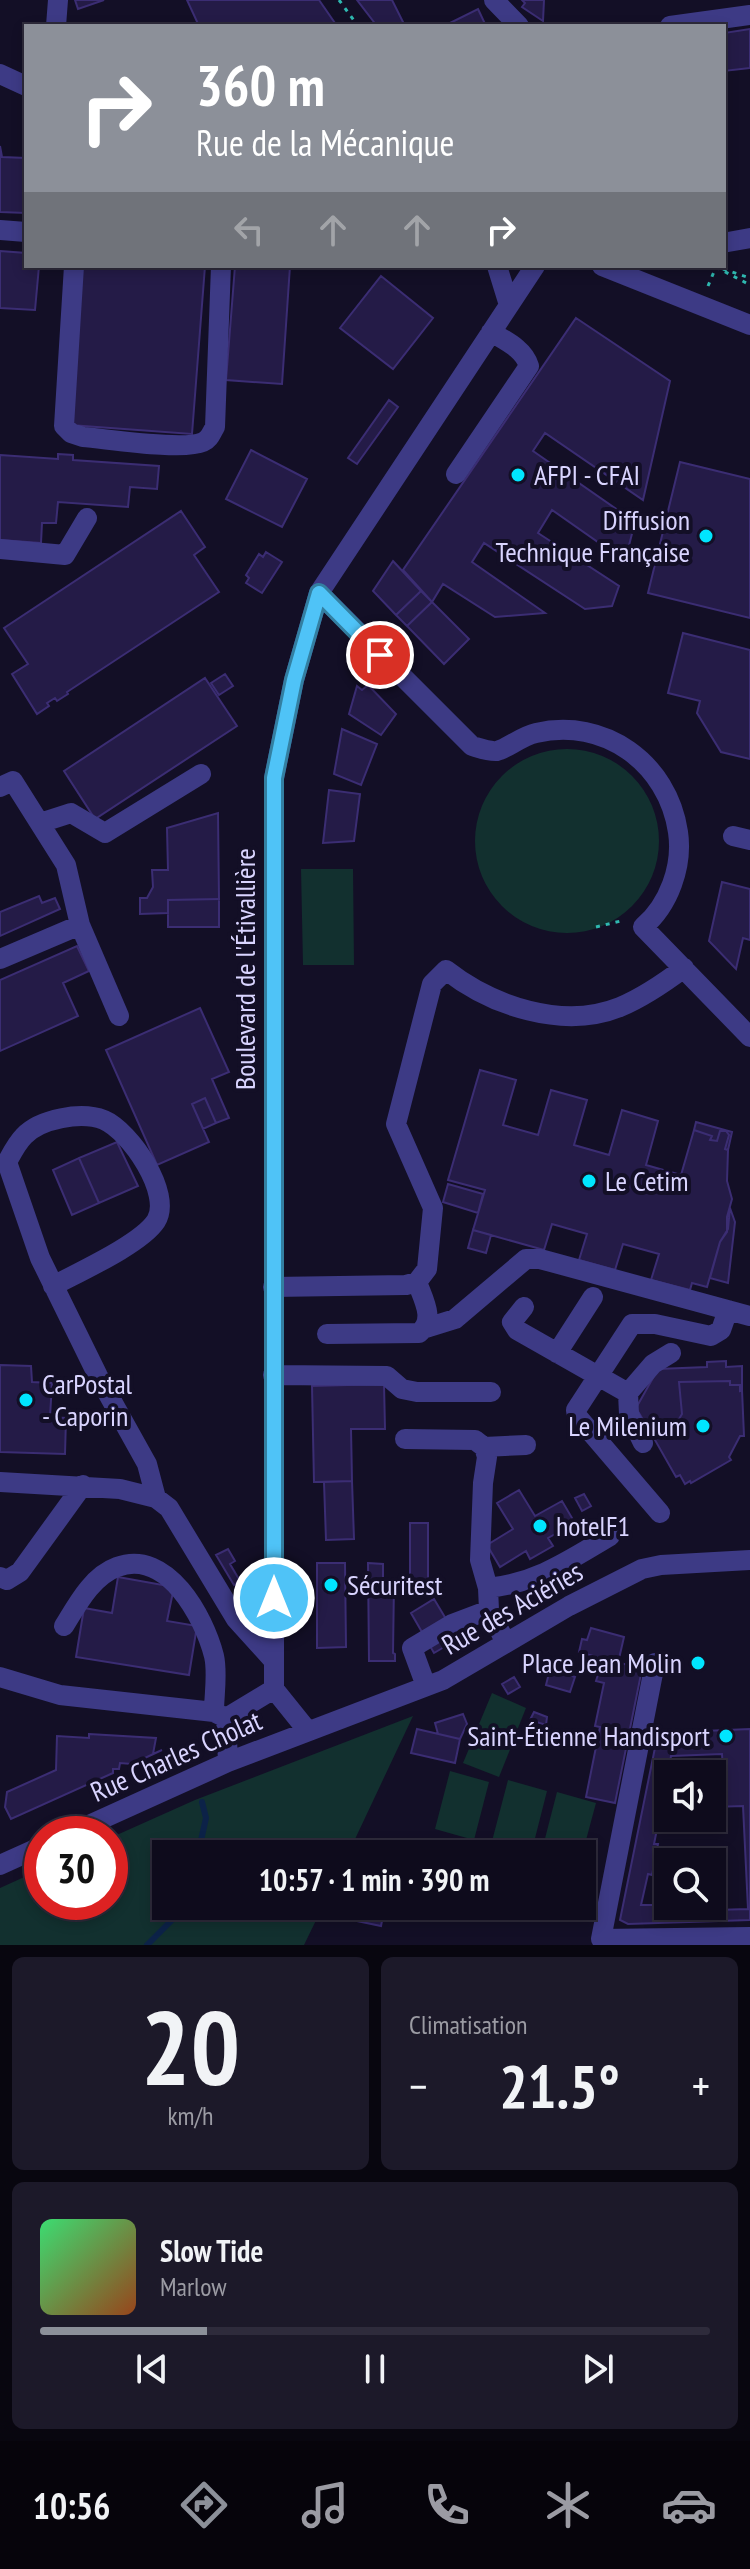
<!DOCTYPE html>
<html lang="fr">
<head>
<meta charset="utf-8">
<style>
	body { margin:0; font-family:"PT Sans Narrow",sans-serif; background:#1c1929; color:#f1f3f6; height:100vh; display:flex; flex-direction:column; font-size:30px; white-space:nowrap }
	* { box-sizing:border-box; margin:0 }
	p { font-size:26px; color:#9b9ba3 }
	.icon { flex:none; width:44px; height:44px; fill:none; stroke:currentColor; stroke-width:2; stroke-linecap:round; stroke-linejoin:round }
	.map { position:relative; height:1945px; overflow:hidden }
	.details { display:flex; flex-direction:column; gap:12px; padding:12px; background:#08060f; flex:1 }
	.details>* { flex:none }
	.hud { position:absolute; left:24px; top:24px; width:702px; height:244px; border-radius:0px; box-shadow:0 4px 12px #0003,0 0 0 2px #2e2b3b; background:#8c9099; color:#fff; overflow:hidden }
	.fabs { position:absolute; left:654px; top:1760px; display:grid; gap:16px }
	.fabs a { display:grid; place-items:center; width:72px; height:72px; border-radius:0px; background:#0e0b1c; box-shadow:0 4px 12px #0003,0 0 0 2px #2e2b3b; font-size:40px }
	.speed { position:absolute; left:24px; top:1816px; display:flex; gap:16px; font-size:40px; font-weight:700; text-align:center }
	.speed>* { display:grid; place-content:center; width:104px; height:104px; border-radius:50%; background:#0e0b1c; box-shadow:0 4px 12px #0003,0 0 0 2px #2e2b3b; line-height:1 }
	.speed .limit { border:12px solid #d22; background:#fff; color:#111 }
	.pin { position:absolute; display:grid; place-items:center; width:68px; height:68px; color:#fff; margin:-34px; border:4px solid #fff; border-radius:50%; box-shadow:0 2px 8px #0007 }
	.me { position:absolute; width:88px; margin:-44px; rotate:0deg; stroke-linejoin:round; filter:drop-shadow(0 0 6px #0008) }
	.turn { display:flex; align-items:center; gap:28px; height:168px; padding:0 40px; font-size:36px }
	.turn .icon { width:104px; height:104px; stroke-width:2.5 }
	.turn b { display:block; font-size:56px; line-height:68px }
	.lanes { display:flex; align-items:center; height:76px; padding:0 40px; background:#0003; justify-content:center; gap:40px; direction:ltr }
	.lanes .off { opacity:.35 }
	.big { font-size:60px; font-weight:700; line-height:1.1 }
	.details .widget { flex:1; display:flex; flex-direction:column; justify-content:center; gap:12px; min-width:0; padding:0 28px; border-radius:12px; background:#1c1929 }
	.details .dial { align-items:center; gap:0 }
	.dial b { font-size:104px; line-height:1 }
	.song { display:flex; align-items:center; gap:24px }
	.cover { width:96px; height:96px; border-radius:12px; background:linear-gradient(135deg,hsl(140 70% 55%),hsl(20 70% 35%)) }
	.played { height:8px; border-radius:4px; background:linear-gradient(90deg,#8c9099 25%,#2e2b3b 25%) }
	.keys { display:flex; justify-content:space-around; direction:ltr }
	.heat { display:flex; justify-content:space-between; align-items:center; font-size:44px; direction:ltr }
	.details .tiles { flex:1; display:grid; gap:12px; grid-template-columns:1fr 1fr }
	.widget:last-child { grid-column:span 2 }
	.trip { position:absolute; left:152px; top:1840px; width:444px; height:80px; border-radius:0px; background:#0e0b1c; box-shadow:0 4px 12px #0003,0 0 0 2px #2e2b3b; font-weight:700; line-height:80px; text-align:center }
	.dock { display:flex; height:128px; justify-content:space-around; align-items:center; background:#06040b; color:#9b9ba3 }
	.dock .icon { width:56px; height:56px }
	.dock .active { color:#8c9099 }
	.dock b { font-size:36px; color:#f1f3f6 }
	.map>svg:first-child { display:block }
	.green { fill:#12302f }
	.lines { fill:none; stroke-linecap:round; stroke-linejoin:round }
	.stream { stroke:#0c2248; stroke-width:6 }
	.building { fill:#241b47; stroke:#3b2d73; stroke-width:2; fill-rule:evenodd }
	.path { stroke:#2fb8b0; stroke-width:3; stroke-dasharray:4 6; stroke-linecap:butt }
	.minor { stroke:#3d3a85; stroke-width:20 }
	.route-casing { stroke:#337fa1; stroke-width:20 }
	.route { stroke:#4fc3f7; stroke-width:14 }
	.poi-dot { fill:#00e5ff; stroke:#130f26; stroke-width:3 }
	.labels { text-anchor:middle; stroke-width:8; stroke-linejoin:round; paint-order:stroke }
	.poi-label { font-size:28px; fill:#d9d4ff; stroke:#130f26; text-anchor:start }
	.street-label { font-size:28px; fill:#d9d4ff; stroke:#130f26 }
</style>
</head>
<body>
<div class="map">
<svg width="750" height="1945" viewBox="0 0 750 1945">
	<rect width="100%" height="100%" fill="#130f26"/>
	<path class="green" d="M475 841a92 92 0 1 1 184 0a92 92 0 1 1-184 0Z
		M 301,869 L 353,869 L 354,965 L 303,965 Z
		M 492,1693 L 526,1708 L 512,1743 L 477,1729 Z
		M 413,1716 L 348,1854 L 166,1854 L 166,1906 L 323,1906 L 304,1945 L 0,1945 L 0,1888 L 42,1869 L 42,1902 L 110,1902 L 110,1838 L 195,1800 Z
		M 476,1732 L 511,1747 L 499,1777 L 463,1763 Z
		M 450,1771 L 489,1782 L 474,1840 L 435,1829 Z
		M 508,1780 L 547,1791 L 531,1854 L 491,1845 Z
		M 557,1792 L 596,1803 L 582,1855 L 541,1854 Z"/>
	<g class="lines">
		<path class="stream" d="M 198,1854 L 206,1818 L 202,1802
			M 147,1945 L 179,1913 L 182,1906"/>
	</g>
	<path class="building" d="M 75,0 L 104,0 L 78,9 Z
		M 187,0 L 319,0 L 337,26 L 199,26 Z
		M 357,0 L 392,0 L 405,26 L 377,26 Z
		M 522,0 L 544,0 L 543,21 L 522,7 L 525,3 Z
		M 478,9 L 486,26 L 444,26 Z
		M 750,29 L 750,68 L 724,71 L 724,33 Z
		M 0,146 L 2,157 L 26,158 L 26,213 L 0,212 Z
		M 0,251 L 26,253 L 26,266 L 39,266 L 35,310 L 0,308 Z
		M 82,266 L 205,266 L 192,434 L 70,425 Z
		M 235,266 L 290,266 L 282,384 L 226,380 Z
		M 381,276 L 433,318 L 393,369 L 340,328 Z
		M 576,318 L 670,381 L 643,500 L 545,433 L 533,451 L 635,522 L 625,561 L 552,510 L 538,533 L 619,586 L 612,606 L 585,609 L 484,543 L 472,562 L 545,613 L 495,617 L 443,584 L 432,602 L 403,570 Z
		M 389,400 L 398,407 L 357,464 L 348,458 Z
		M 251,450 L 307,479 L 282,527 L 226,499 Z
		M 58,454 L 73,455 L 73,460 L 159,466 L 157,489 L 130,487 L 128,507 L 58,502 L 56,523 L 42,523 L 41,543 L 0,540 L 0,455 L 58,459 Z
		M 680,462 L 750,479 L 750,618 L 648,593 Z
		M 181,511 L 205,547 L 194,555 L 219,592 L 67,692 L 68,694 L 57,701 L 55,698 L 47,703 L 49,706 L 37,714 L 12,674 L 28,664 L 4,628 Z
		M 266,552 L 282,562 L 262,593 L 246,583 L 249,578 L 246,575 L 259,554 L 263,557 Z
		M 393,561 L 421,591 L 396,615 L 373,591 Z
		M 421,591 L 432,602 L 407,626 L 396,615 Z
		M 432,602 L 469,639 L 444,664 L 407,626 Z
		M 683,633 L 750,650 L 750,759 L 721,752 L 697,713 L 700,701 L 668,693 Z
		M 225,674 L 233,686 L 219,695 L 211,683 Z
		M 205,678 L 237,726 L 95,819 L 64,771 Z
		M 368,685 L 396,714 L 381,735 L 349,714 L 357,686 L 362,690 Z
		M 342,729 L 377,744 L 361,785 L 334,774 Z
		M 329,790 L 360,794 L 354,841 L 323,843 Z
		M 218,813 L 219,899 L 168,900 L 168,913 L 140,914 L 140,898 L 147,898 L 153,887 L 152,870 L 168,870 L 167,828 Z
		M 722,882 L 750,889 L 750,940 L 743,938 L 736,969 L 709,941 Z
		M 39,896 L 42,903 L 55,898 L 60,909 L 0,936 L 0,912 Z
		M 219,899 L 219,927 L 168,927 L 168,900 Z
		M 77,946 L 89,971 L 63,983 L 78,1016 L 0,1051 L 0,980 Z
		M 200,1008 L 229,1072 L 212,1079 L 229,1118 L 216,1123 L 205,1098 L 192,1104 L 209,1142 L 157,1165 L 106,1050 Z
		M 480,1070 L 516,1080 L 503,1125 L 538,1135 L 551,1090 L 587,1100 L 574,1145 L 609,1155 L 622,1110 L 658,1121 L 646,1165 L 681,1175 L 694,1130 L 712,1136 L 710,1140 L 717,1141 L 720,1131 L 726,1131 L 729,1135 L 725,1149 L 728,1150 L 727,1181 L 732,1199 L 727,1217 L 727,1232 L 720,1242 L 707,1287 L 692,1283 L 690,1290 L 651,1280 L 659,1254 L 623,1244 L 615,1270 L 579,1260 L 587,1234 L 552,1224 L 544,1250 L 473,1230 L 485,1190 L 448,1180 Z
		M 205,1098 L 216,1123 L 203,1129 L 192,1104 Z
		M 696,1122 L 732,1132 L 728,1150 L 725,1149 L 729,1135 L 726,1131 L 720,1131 L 717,1141 L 710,1140 L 712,1136 L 694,1130 Z
		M 117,1142 L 138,1186 L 99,1203 L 79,1158 Z
		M 79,1158 L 99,1203 L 72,1215 L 53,1170 Z
		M 448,1184 L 483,1194 L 478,1213 L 443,1202 Z
		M 730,1208 L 735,1222 L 728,1283 L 710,1278 L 720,1242 L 728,1229 Z
		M 473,1230 L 491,1235 L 486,1253 L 468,1248 Z
		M 726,1361 L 726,1367 L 742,1366 L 742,1390 L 740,1391 L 740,1385 L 730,1385 L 730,1381 L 679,1382 L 682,1414 L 679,1419 L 651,1433 L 636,1408 L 658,1369 L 707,1367 L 707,1362 Z
		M 0,1365 L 31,1366 L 32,1382 L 52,1383 L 50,1417 L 66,1418 L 65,1454 L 0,1452 Z
		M 730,1381 L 730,1385 L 740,1385 L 740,1391 L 742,1390 L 744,1436 L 740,1436 L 729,1457 L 731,1460 L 691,1483 L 690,1481 L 685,1484 L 680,1475 L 676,1477 L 651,1433 L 679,1419 L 682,1414 L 679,1382 Z
		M 384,1384 L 385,1429 L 351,1429 L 352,1481 L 314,1482 L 312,1386 Z
		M 352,1481 L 354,1539 L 326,1540 L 324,1482 Z
		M 519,1490 L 535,1516 L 562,1501 L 575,1523 L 548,1538 L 553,1546 L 530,1559 L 526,1551 L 500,1567 L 487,1545 L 513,1529 L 497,1503 Z
		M 584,1494 L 591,1506 L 582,1511 L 575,1498 Z
		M 410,1523 L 428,1523 L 428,1594 L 410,1595 Z
		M 228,1549 L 235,1561 L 230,1564 L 240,1581 L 234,1585 L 216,1555 Z
		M 317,1563 L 345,1563 L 346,1647 L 317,1648 Z
		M 368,1563 L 383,1564 L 383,1582 L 394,1583 L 393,1653 L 395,1654 L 395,1661 L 369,1661 Z
		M 118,1577 L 174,1587 L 167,1621 L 197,1626 L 189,1675 L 76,1657 L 84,1608 L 112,1613 Z
		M 434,1599 L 458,1639 L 434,1653 L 411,1613 Z
		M 591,1628 L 624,1637 L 618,1663 L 579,1652 L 582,1639 L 587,1640 Z
		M 603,1658 L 642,1669 L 615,1803 L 586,1797 L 600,1727 L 595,1726 L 604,1683 L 596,1681 Z
		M 550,1669 L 575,1677 L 570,1692 L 546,1685 Z
		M 514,1677 L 520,1687 L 508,1694 L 502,1684 Z
		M 534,1712 L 547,1717 L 546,1725 L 530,1720 Z
		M 463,1714 L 467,1724 L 460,1739 L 438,1734 L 435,1723 Z
		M 417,1729 L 460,1739 L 455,1763 L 411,1753 Z
		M 750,1729 L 750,1920 L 628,1924 L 620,1920 L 658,1733 ZM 722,1754 L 724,1790 L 712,1791 L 712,1807 L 743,1806 L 748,1909 L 715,1910 L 714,1894 L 712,1894 L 712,1906 L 668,1906 L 668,1895 L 663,1895 L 663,1905 L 641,1905 L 648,1874 L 652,1875 L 658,1844 L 654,1844 L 661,1809 L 668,1809 L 667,1780 L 671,1756 Z
		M 89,1734 L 156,1738 L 153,1754 L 162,1750 L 132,1764 L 120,1763 L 119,1769 L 113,1769 L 113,1773 L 11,1819 L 5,1807 L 7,1792 L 56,1770 L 57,1736 L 89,1738 Z
		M 713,1852 L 713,1859 L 689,1861 L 688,1854 Z
		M 355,1906 L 385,1906 L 381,1926 L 352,1920 Z"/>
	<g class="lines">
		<path class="path" d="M 339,0 L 358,26
			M 716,267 L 750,285
			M 723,269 L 750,278
			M 708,286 L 716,267
			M 596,927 L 621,921 L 624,924"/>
		<path class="minor" d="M 494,0 L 519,26
			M 56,26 L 58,0
			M 670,26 L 750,15
			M 0,74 L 26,86
			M 0,230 L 26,232
			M 728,242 L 750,238
			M 74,266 L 64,426 L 71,433 L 83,437 C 108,439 183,451 203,442 C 210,439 211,433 215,427 L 221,266
			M 497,266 L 509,305
			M 602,266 L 750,325
			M 456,474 L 529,366 C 524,349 506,341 491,332
			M 0,549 L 65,555 L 87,518
			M 319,593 L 472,746 C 479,748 490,752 497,751 C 506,749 522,736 536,733 C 604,717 668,763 678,832 C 683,866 669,905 643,927 L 750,1037
			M 0,787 L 13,781 L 66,865 L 80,925 L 119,1016
			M 40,823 L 71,813 L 105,833 L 201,774
			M 733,836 L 750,840
			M 0,959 L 80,925
			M 53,1286 C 79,1272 141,1244 156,1221 C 173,1194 130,1131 104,1120 C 81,1111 40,1119 24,1136 C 17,1143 12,1153 7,1162 L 40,1258 L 98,1376 L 147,1464 L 156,1498
			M 273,1287 L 406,1285 L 417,1282 L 427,1269 L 433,1208 L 396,1124 L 432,984 L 446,970 C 492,1006 563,1030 620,1007 C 644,997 664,983 684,968
			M 524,1307 L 512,1322 L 517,1330 L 628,1393 L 653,1364 L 671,1353
			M 426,1328 L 455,1319 L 526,1259 L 540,1259 L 750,1316
			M 327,1334 L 419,1333 C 436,1320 423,1299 417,1282
			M 557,1353 L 593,1297
			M 273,1375 L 387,1376 L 402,1389 L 417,1392 L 491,1392
			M 628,1393 L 629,1414 L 643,1443
			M 405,1439 L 475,1440 L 484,1447 L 487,1457 L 483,1483 L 480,1560 L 488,1588 L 489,1610
			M 484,1447 L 526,1445
			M 0,1482 L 120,1489 L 156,1498 L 169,1508 L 236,1619 L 274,1661
			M 660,1513 L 577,1416 L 576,1410 L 632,1324 L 655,1324 L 711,1336 L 721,1330 L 728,1310
			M 0,1577 L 7,1580 L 20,1572 L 83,1485
			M 488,1588 C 537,1583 569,1560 610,1536
			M 64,1626 C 77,1605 92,1576 117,1567 C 167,1548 204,1617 214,1656 C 218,1673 214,1695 214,1712
			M 655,1663 L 601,1939 L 750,1937
			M 0,1677 L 60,1695 L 214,1712 L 226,1718
			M 426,1686 L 412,1648 L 452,1624 L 489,1610 L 506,1643
			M 226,1718 L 274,1689
			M 226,1718 L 228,1762
			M 307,1730 L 274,1689 L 274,778 L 294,680 L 319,593 L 535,266
			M 69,1834 L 228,1762 L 443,1680 L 569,1606 L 642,1569 L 661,1565 L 750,1560
			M 0,1865 L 42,1846"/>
	</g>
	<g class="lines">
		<g class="route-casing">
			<path id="route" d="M 274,1598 L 274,778 L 294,680 L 319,593 L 380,655"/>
		</g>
		<use href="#route" class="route"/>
	</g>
	<g class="poi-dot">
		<circle cx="518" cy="475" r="8"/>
		<circle cx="706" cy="536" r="8"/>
		<circle cx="589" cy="1181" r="8"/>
		<circle cx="26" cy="1400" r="8"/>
		<circle cx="703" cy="1426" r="8"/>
		<circle cx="540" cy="1526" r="8"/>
		<circle cx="331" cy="1585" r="8"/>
		<circle cx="698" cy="1663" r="8"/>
		<circle cx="726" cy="1736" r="8"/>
	</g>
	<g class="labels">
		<g class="poi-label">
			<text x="534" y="485">AFPI - CFAI</text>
			<text x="690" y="530" text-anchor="end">Diffusion<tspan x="690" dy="32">Technique Française</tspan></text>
			<text x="605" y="1191">Le Cetim</text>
			<text x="42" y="1394">CarPostal<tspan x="42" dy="32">- Caporin</tspan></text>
			<text x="687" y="1436" text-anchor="end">Le Milenium</text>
			<text x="556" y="1536">hotelF1</text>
			<text x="347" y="1595">Sécuritest</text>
			<text x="682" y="1673" text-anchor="end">Place Jean Molin</text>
			<text x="710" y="1746" text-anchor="end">Saint-Étienne Handisport</text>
		</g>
		<g class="street-label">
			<text transform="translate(245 969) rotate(-90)" y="10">Boulevard de l'Étivallière</text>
			<text transform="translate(512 1608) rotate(-30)" y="10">Rue des Aciéries</text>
			<text transform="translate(176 1756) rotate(-24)" y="10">Rue Charles Cholat</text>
		</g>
	</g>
</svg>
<div class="fabs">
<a><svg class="icon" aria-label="sound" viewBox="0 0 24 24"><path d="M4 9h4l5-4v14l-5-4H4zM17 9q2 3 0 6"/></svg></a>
<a><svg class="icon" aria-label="search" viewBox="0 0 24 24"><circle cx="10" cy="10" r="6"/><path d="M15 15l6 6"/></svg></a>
</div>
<div class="speed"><div class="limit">30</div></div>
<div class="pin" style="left:380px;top:655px;background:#d93025"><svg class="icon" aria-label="arrive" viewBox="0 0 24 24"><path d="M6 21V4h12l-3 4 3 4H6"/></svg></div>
<svg class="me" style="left:274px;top:1598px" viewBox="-20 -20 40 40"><circle r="17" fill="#4fc3f7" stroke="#fff" stroke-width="3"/><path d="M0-11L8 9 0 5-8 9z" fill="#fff"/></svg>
<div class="trip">10:57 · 1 min · 390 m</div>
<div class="hud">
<div class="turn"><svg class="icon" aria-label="right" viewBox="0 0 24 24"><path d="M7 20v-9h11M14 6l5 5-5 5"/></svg><div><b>360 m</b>Rue de la Mécanique</div></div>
<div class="lanes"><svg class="icon off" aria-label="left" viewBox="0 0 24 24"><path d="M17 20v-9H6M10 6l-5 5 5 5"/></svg><svg class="icon off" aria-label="ahead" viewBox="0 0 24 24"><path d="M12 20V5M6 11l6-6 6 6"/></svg><svg class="icon off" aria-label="ahead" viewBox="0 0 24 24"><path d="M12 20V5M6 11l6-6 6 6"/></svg><svg class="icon" aria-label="right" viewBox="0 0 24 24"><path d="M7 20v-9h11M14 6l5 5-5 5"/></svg></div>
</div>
</div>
<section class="details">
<div class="tiles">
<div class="widget dial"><b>20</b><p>km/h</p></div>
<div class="widget"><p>Climatisation</p>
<div class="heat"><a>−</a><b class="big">21.5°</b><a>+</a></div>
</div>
<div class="widget">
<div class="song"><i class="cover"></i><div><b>Slow Tide</b><p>Marlow</p></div></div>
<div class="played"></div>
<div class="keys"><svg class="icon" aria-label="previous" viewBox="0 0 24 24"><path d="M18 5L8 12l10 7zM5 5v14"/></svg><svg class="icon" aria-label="pause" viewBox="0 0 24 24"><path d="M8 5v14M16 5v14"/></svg><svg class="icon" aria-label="next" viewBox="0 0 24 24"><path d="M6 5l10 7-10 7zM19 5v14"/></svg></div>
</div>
</div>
</section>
<nav class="dock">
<b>10:56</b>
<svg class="icon active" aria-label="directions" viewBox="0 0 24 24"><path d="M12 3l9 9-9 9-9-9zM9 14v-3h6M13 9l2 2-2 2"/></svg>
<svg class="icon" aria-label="music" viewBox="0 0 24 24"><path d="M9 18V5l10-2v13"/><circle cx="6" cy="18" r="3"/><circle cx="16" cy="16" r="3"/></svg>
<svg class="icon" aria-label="phone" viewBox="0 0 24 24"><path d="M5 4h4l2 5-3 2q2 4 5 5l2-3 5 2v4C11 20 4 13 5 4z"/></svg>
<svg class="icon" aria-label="climate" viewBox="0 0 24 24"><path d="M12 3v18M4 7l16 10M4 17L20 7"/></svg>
<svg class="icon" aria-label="car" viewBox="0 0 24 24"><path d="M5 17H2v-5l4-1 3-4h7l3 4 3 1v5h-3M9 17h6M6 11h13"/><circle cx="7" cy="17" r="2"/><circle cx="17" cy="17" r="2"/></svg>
</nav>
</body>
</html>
